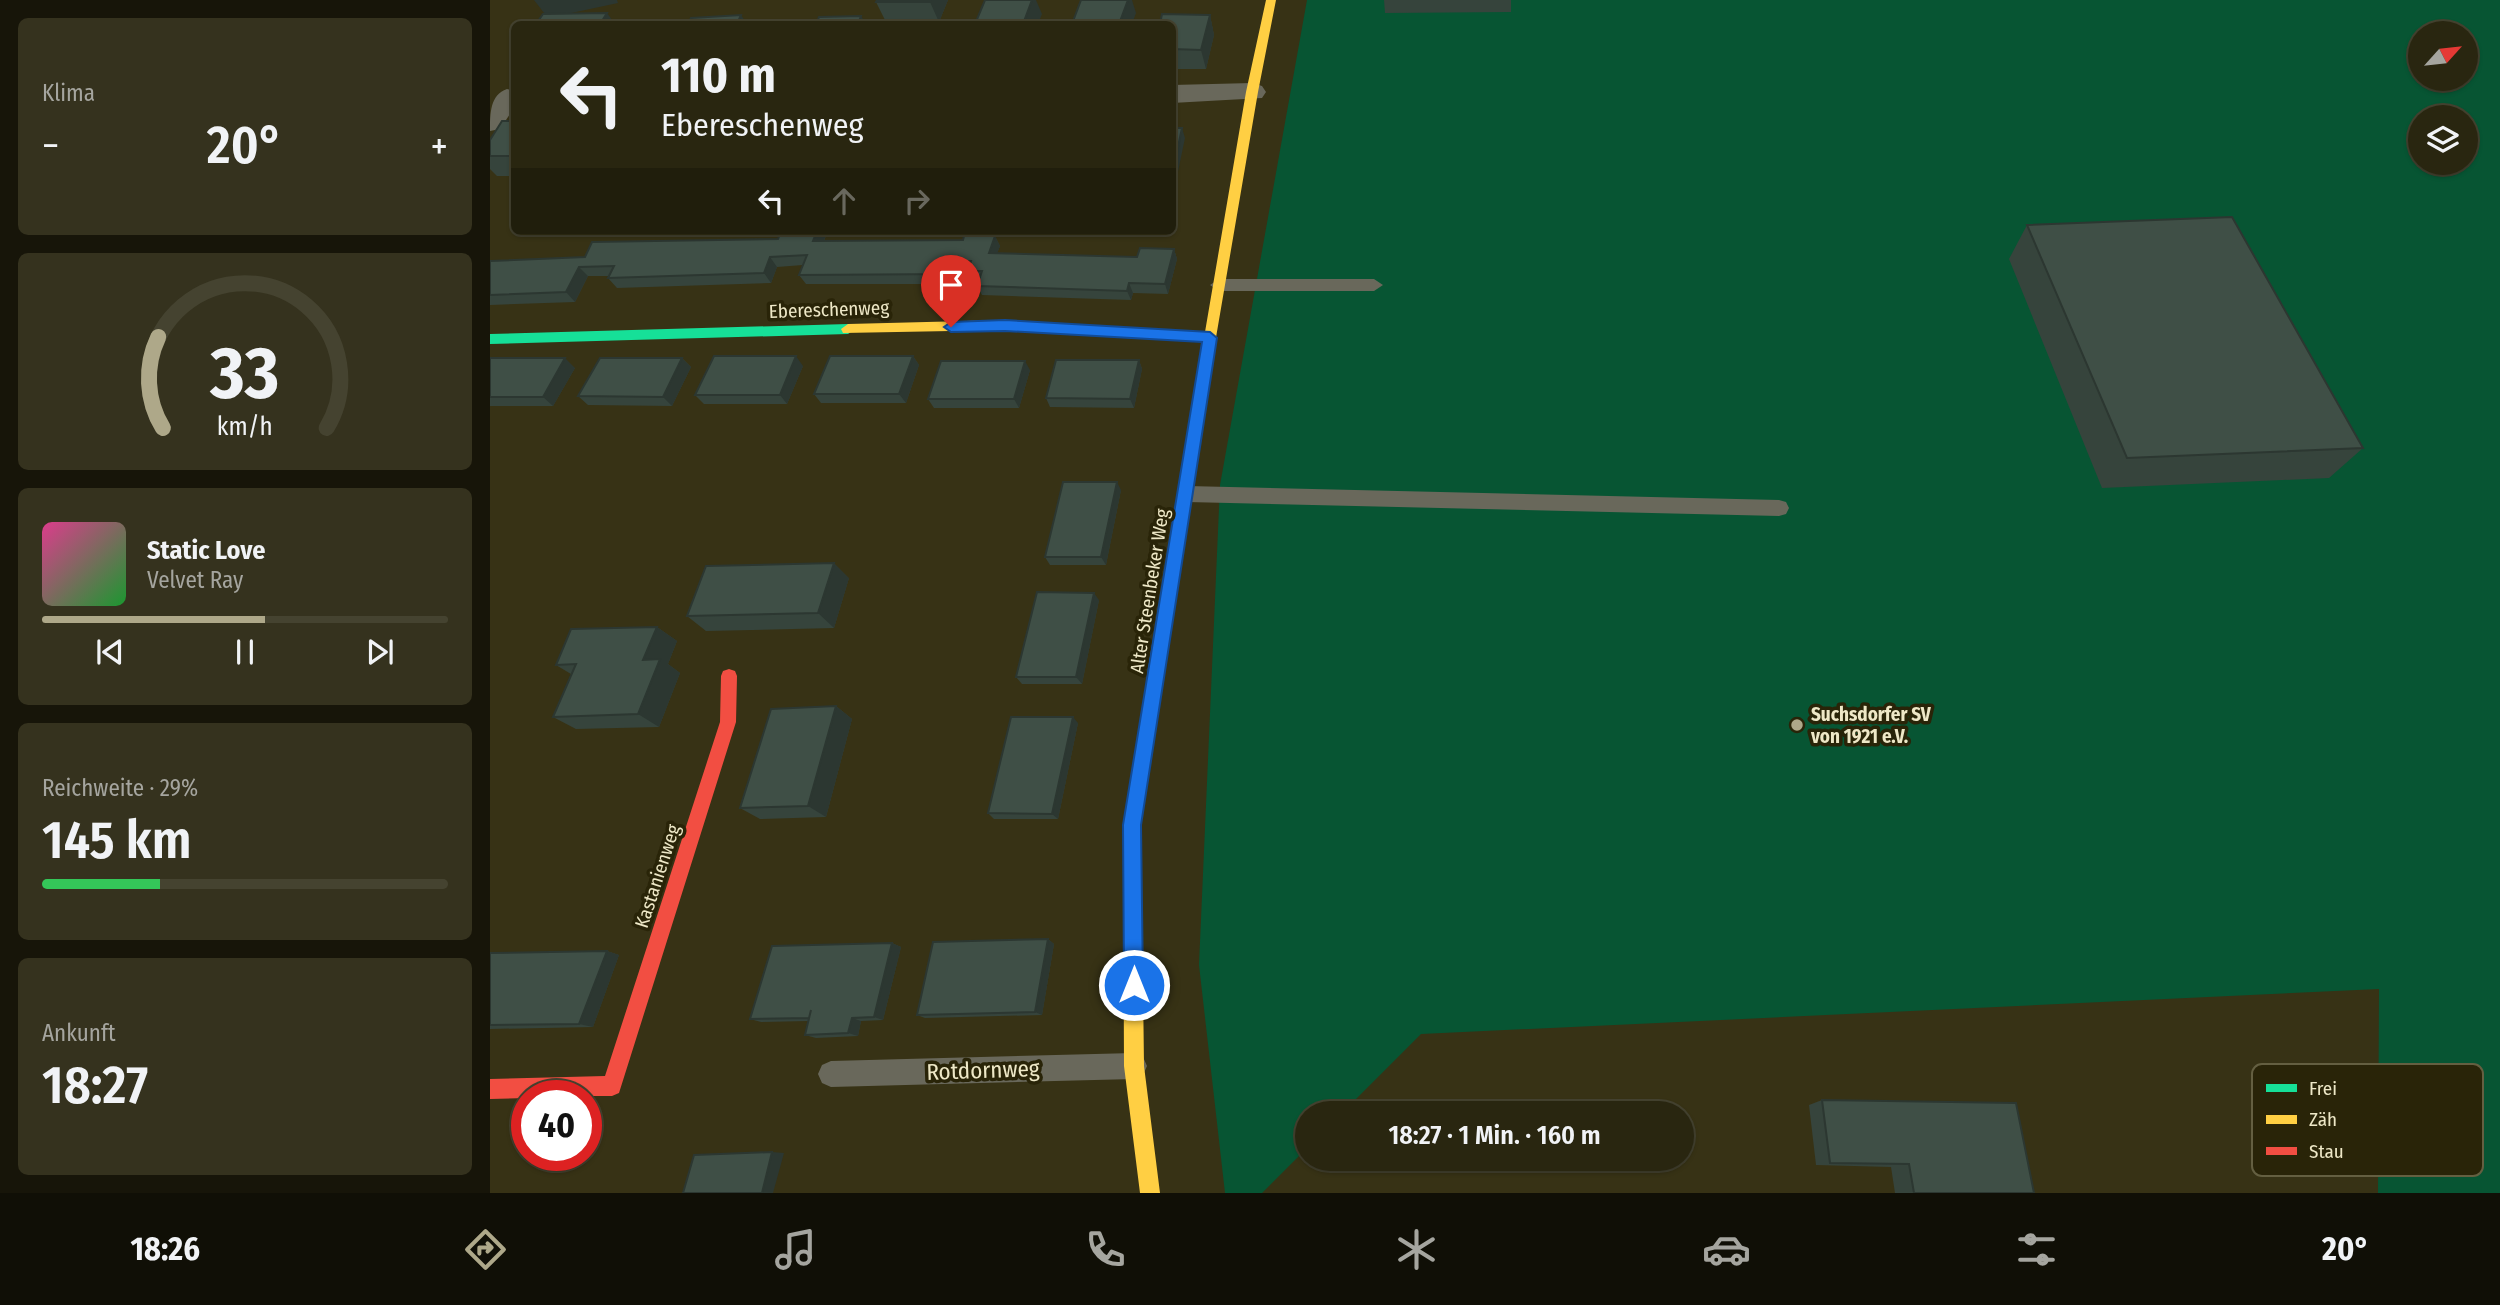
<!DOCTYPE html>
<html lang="de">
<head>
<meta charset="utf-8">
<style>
	body { margin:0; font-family:"Fira Sans Condensed",sans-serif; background:#35321e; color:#f1f3f6; height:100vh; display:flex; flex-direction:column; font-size:26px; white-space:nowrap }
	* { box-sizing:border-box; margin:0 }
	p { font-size:23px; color:#a5a59f }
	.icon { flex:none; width:38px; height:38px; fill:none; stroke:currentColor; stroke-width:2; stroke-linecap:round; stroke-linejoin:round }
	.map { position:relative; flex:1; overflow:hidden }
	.sheet { display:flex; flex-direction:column; gap:18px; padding:18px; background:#171509; width:490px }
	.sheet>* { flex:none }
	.guide { position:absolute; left:21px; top:21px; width:665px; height:214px; border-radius:10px; box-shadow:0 2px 5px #0004,0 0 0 2px #454330; background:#292610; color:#f1f3f6; overflow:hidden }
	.needle { width:46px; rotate:63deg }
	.fabs { position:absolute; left:1918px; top:21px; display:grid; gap:14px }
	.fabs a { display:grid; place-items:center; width:70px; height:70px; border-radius:50%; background:#292610; box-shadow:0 2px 5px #0004,0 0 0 2px #454330; font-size:35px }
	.speed { position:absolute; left:21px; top:1080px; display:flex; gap:14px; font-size:35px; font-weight:700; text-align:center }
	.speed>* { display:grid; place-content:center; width:91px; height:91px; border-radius:50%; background:#292610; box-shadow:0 2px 5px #0004,0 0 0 2px #454330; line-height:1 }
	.speed .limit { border:10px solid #d22; background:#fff; color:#111 }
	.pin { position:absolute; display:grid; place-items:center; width:60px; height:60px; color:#fff; margin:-72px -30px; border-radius:50% 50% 50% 0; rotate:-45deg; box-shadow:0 0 7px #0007 }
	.pin .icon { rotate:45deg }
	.me { position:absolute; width:77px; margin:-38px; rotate:0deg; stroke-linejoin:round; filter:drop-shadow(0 0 5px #0008) }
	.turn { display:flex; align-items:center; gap:24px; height:147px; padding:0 35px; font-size:32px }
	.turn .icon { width:91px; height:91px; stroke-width:2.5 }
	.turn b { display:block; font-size:49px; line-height:60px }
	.lanes { display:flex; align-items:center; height:66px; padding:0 35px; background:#0003; justify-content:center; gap:35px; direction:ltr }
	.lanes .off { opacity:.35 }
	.big { font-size:52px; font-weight:600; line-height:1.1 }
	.sheet .card { flex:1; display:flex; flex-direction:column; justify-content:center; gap:10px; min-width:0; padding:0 24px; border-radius:10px; background:#35321e }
	.sheet .dial { align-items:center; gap:0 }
	.dial svg { height:182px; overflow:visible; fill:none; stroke:#454330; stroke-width:7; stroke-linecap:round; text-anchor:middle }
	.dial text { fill:#f1f3f6; stroke:none }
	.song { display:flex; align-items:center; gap:21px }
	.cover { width:84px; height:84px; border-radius:10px; background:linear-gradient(135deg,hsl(330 70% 55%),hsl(130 70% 35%)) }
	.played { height:7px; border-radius:4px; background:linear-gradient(90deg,#aea889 55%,#454330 55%) }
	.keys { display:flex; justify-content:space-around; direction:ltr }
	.heat { display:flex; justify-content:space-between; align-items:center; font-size:38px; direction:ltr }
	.charge { height:10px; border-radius:5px; background:linear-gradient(90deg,#34c759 29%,#454330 0) }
	.trip { position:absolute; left:805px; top:1101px; width:399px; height:70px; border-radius:35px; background:#292610; box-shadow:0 2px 5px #0004,0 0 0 2px #454330; font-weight:600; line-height:70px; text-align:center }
	.menu { display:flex; height:112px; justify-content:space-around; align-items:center; background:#100f06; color:#a5a59f }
	.menu .icon { width:49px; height:49px }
	.menu .current { color:#aea889 }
	.menu b { font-size:32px; color:#f1f3f6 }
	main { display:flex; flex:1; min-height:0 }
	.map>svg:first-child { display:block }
	.green { fill:#075533; fill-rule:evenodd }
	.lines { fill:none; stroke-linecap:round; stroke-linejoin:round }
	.lane { fill:#69685b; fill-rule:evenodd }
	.street { fill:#69685b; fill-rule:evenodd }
	.fast { fill:#16e098; fill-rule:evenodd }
	.slow { fill:#ffcf43; fill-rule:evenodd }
	.jam { fill:#f24e42; fill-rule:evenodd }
	.wall { fill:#36443c }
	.shaded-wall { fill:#2c3731 }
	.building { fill:#3f4f46; stroke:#2c3731; stroke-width:2 }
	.route { fill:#1a73e8; stroke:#114b97; stroke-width:2 }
	.poi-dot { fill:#aea889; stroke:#292408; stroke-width:2.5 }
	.labels { text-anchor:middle; stroke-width:7; stroke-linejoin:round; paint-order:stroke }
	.street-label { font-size:19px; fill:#eee8c7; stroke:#292408 }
	.poi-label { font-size:19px; font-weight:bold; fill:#eee8c7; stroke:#292408; text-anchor:start }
	.near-street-label { font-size:23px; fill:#eee8c7; stroke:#292408 }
	.key { fill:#292408; stroke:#645f41; stroke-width:2 }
	.key-label { font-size:19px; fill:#eee8c7 }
</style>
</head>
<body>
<main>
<section class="sheet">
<div class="card"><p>Klima</p>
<div class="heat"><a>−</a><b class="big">20°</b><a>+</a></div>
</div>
<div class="card dial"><svg viewBox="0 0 100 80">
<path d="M14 69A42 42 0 1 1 86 69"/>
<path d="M14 69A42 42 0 0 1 12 29" stroke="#aea889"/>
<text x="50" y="56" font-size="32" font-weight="700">33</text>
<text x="50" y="72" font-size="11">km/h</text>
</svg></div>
<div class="card">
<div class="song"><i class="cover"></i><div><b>Static Love</b><p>Velvet Ray</p></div></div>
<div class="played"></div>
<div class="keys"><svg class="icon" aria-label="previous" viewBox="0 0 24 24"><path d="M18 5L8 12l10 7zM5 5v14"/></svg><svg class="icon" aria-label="pause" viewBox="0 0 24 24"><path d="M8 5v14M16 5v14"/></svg><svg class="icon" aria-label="next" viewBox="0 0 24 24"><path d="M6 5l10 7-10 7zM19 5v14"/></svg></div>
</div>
<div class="card"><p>Reichweite · 29%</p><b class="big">145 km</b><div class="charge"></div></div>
<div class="card"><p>Ankunft</p><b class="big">18:27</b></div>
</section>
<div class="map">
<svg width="2010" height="1193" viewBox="0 0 2010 1193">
	<rect width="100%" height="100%" fill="#373215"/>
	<path class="green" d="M 817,0 L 2010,0 L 2010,1193 L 1888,1193 L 1889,989 L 931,1034 L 852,1113 L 817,1113 L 817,1148 L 772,1193 L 735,1193 L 709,965 L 730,485 ZM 1930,33 L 1976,33 L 1976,79 L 1930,79 ZM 1930,117 L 1976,117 L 1976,163 L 1930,163 Z"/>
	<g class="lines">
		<path class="lane" d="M 729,279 L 884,279 L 893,285 L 884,291 L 729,291 L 720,285 Z
			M 697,486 L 1289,500 L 1296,502 L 1299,508 L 1296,514 L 1289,516 L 697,502 L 690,500 L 687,494 L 690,488 Z
			M 644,1053 L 653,1057 L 657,1066 L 653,1075 L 644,1079 L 341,1087 L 332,1083 L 328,1074 L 332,1065 L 341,1061 Z"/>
		<path class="street" d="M 762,83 L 772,86 L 776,92 L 772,98 L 682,103 L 682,85 Z
			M 17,89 L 24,91 L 24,108 L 10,129 L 0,131 C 0,113 0,95 17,89 Z"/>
		<path class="fast" d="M 358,324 L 365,329 L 358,334 L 0,344 L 0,334 Z
			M 718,346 L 725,351 L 669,710 L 667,715 L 661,718 L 655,715 L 653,710 L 711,351 Z"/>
		<path class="slow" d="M 776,0 L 786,0 L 768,92 L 723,355 L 713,355 L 713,342 L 515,330 L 353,333 L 351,329 L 358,324 L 515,320 L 715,332 L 756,92 Z
			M 661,702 L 667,705 L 669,710 L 651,825 L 654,1066 L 670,1193 L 650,1193 L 634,1066 L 633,825 L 653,710 L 655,705 Z"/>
		<path class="jam" d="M 239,669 L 245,671 L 247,676 L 246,722 L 129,1093 L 122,1096 L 37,1096 L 37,1098 L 0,1099 L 0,1079 L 115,1076 L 230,722 L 231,676 L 233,671 Z"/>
	</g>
	<path class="wall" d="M 387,0 L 458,0 L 449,22 L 396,22 L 386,2 Z
		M 894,0 L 1021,0 L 1021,12 L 895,13 Z
		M 720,15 L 724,35 L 716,69 L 682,69 L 682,24 Z
		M 24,121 L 24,176 L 7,176 L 0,169 L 0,140 Z
		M 1537,225 L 1873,448 L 1839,478 L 1612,488 L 1519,259 Z
		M 337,233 L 334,241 L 473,240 L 505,236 L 510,246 L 507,253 L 647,257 L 684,249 L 687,259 L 678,294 L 643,293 L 641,300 L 492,295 L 487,286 L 489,280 L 483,280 L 478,271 L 470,271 L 466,284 L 316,284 L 309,275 L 313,265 L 287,267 L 281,283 L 127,288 L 118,278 L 119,276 L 98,276 L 85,302 L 0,305 L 0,261 L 95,257 L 288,239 Z
		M 423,356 L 429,365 L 416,403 L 331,403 L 324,394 Z
		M 0,358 L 85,368 L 63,406 L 0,406 Z
		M 192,358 L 201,367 L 182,406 L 98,405 L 88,396 Z
		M 649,360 L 652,369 L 644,408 L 560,407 L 556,398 Z
		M 313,366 L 297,404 L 214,404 L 205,395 Z
		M 540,370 L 529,408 L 444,408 L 438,399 Z
		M 631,490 L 616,565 L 560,565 L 555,557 Z
		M 359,578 L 344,628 L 216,631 L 197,616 Z
		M 609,600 L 592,684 L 532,684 L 526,677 Z
		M 167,627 L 187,641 L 178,664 L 190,673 L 169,727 L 86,729 L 63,717 L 81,674 L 66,665 Z
		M 346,706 L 362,719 L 336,817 L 270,819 L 250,808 Z
		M 588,723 L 568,819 L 504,819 L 498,813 Z
		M 558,939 L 564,944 L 552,1015 L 435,1018 L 427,1015 Z
		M 402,943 L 411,947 L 393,1020 L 371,1021 L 368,1036 L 326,1038 L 315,1035 L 318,1021 L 271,1022 L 260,1019 Z
		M 117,951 L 129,955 L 103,1027 L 0,1029 L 0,953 Z
		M 1332,1100 L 1544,1193 L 1405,1193 L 1401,1167 L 1326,1165 L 1319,1105 Z"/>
	<path class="shaded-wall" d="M 44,0 L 127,0 L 128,3 L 58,18 Z
		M 441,0 L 458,0 L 449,22 L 440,2 Z
		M 542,0 L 546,0 L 552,14 L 548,24 L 533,24 Z
		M 638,0 L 642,0 L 646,13 L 642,24 L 629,24 Z
		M 117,13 L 125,24 L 110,24 Z
		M 251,15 L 257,24 L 247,24 Z
		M 720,15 L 724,35 L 716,69 L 711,50 Z
		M 371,16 L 376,24 L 368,24 Z
		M 692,128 L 695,138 L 685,186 L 682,175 Z
		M 327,231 L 336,231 L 337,233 L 330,250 L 323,241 Z
		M 505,236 L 510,246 L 504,262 L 499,253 Z
		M 684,249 L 687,259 L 678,294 L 675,284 Z
		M 280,257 L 287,267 L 281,283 L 274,273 Z
		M 465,261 L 470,271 L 466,284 L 461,274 Z
		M 89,267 L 98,276 L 85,302 L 76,292 Z
		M 639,283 L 643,293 L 641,300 L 637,291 Z
		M 306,356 L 313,366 L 297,404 L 290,395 Z
		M 423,356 L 429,365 L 416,403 L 409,394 Z
		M 75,358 L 85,368 L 63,406 L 53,397 Z
		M 192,358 L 201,367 L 182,406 L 173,397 Z
		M 649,360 L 652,369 L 644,408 L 640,399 Z
		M 535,361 L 540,370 L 529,408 L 524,399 Z
		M 627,482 L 631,490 L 616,565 L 611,557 Z
		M 344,563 L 359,578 L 344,628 L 328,613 Z
		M 604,593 L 609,600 L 592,684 L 586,677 Z
		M 167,627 L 187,641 L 178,664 L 190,673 L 169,727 L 148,714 L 153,660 Z
		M 346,706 L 362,719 L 336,817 L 318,806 Z
		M 583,717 L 588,723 L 568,819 L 562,814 Z
		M 558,939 L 564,944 L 552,1015 L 545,1012 Z
		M 402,943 L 411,947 L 393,1020 L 384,1017 Z
		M 117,951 L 129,955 L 103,1027 L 89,1024 Z
		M 362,1018 L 371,1021 L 368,1036 L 358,1033 Z
		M 282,1152 L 294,1153 L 283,1193 L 272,1193 Z"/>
	<path class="building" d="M 387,0 L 441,0 L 440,2 L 386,2 Z
		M 495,0 L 542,0 L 533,24 L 485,24 Z
		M 591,0 L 638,0 L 629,24 L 582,24 Z
		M 117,13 L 110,24 L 46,24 L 53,14 Z
		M 672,14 L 720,15 L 711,50 L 682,49 L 682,24 L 670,24 Z
		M 251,15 L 247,24 L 198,24 L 201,18 Z
		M 371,16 L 368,24 L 326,24 L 329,17 Z
		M 12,121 L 24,121 L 24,156 L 0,156 L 0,140 Z
		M 682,128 L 692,128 L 682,175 Z
		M 1742,217 L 1873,448 L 1637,458 L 1537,225 Z
		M 291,231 L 327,231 L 323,241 L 473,240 L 474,236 L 505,236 L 499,253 L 647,257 L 650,248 L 684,249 L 675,284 L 639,283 L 637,291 L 487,286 L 492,271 L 478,271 L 481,261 L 465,261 L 461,274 L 309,275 L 317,255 L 280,257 L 274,273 L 118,278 L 124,266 L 89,267 L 76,292 L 0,295 L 0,261 L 95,257 L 102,242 L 288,239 Z
		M 224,356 L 306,356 L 290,395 L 205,395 Z
		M 340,356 L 423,356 L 409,394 L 324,394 Z
		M 0,358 L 75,358 L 53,397 L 0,397 Z
		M 110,358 L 192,358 L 173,397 L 88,396 Z
		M 566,360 L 649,360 L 640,399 L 556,398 Z
		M 451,361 L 535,361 L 524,399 L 438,399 Z
		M 573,482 L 627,482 L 611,557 L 555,557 Z
		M 344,563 L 328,613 L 197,616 L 216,566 Z
		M 547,592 L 604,593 L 586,677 L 526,677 Z
		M 167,627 L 153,660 L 170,659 L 148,714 L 63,717 L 86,664 L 66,665 L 81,629 Z
		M 346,706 L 318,806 L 250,808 L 281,709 Z
		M 521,717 L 583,717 L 562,814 L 498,813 Z
		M 558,939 L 545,1012 L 427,1015 L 443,942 Z
		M 402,943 L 384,1017 L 362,1018 L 358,1033 L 315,1035 L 321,1010 L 319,1018 L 260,1019 L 282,946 Z
		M 117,951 L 89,1024 L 0,1025 L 0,953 Z
		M 1332,1100 L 1526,1103 L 1544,1193 L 1424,1193 L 1419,1164 L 1340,1163 Z
		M 282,1152 L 272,1193 L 193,1193 L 204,1155 Z"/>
	<path class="route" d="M 515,320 L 720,332 L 727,338 L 651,825 L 653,985 L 650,992 L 644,995 L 637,992 L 634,985 L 633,825 L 712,342 L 515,331 L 461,332 L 454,327 L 461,322 Z"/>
	<circle class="poi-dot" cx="1307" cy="725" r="7"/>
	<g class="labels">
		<g class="street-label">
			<text transform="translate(339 309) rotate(-2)" y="7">Ebereschenweg</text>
			<text transform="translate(659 591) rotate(-81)" y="7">Alter Steenbeker Weg</text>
			<text transform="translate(167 876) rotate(-72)" y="7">Kastanienweg</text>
		</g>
		<g class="poi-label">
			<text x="1321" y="721">Suchsdorfer SV<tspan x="1321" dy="22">von 1921 e.V.</tspan></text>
		</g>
		<g class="near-street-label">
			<text transform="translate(493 1070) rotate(-2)" y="8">Rotdornweg</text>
		</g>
	</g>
	<rect x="1762" y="1064" width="231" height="112" rx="10" class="key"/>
	<rect x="1776" y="1084" width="31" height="8" fill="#16e098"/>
	<rect x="1776" y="1115" width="31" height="9" fill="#ffcf43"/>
	<rect x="1776" y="1147" width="31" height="8" fill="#f24e42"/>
	<g class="key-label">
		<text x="1819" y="1095">Frei</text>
		<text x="1819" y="1126">Zäh</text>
		<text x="1819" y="1158">Stau</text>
	</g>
</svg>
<div class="fabs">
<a><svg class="needle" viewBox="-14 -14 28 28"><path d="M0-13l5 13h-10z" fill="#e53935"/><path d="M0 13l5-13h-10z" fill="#a5a59f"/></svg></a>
<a><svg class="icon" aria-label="layers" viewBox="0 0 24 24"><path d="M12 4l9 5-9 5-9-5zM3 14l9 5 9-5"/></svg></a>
</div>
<div class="speed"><div class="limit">40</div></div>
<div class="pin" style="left:461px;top:327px;background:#d93025"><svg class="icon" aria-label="arrive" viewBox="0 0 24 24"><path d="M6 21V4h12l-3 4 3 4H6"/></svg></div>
<svg class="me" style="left:644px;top:985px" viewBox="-20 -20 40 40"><circle r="17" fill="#1a73e8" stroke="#fff" stroke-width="3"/><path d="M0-11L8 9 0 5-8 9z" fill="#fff"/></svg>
<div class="trip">18:27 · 1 Min. · 160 m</div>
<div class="guide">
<div class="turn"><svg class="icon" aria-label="left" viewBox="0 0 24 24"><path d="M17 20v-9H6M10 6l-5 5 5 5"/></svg><div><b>110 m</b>Ebereschenweg</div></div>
<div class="lanes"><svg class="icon" aria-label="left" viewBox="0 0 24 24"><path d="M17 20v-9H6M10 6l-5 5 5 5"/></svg><svg class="icon off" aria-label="ahead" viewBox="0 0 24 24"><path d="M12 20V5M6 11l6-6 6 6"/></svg><svg class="icon off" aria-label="right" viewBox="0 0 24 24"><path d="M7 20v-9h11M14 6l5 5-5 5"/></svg></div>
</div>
</div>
</main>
<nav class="menu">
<b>18:26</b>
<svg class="icon current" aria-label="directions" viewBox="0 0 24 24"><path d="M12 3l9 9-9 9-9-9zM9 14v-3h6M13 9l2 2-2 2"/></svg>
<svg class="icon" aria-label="music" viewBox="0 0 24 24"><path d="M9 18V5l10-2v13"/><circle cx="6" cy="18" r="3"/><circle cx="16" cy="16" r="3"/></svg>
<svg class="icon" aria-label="phone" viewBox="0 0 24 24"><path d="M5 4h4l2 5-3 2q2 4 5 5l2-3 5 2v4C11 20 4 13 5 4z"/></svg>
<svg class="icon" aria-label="climate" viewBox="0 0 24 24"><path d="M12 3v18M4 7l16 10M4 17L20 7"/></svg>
<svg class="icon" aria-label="car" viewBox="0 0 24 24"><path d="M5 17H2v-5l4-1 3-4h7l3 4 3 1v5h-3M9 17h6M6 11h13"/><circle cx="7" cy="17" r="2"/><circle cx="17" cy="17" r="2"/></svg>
<svg class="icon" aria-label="filters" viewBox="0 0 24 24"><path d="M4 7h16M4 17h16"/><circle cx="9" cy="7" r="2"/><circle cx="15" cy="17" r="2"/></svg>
<b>20°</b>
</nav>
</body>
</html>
